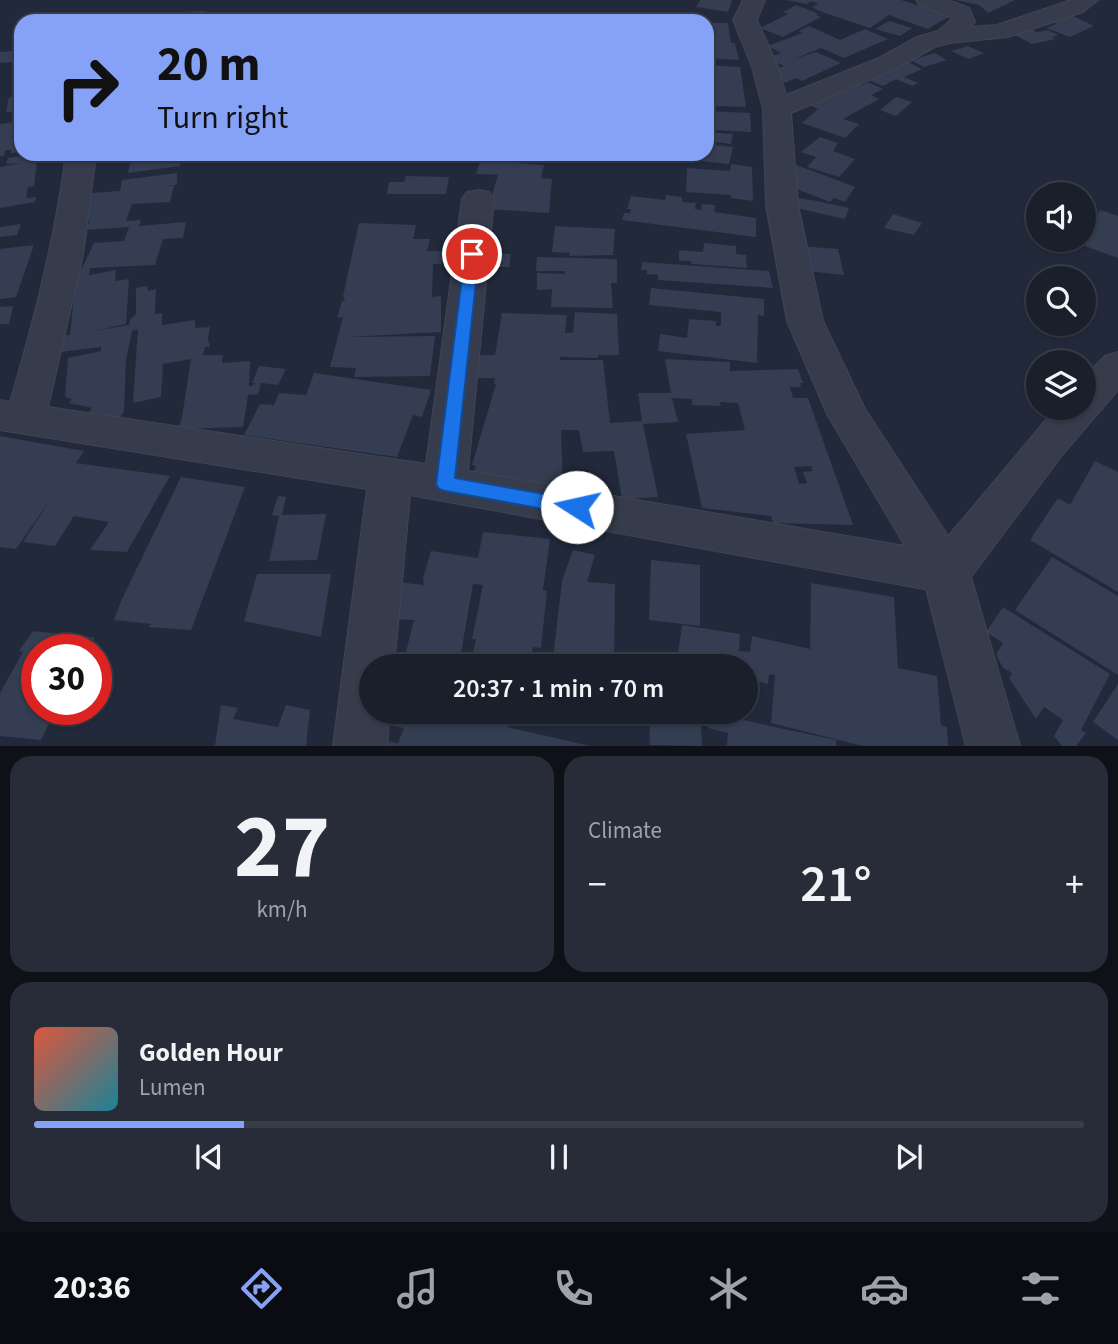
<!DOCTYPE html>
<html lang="en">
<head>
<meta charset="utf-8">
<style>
	body { margin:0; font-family:"Source Sans 3",sans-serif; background:#272c38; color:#f1f3f6; height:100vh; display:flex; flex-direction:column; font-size:26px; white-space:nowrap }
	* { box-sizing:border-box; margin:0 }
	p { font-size:23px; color:#9fa2a9 }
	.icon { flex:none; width:38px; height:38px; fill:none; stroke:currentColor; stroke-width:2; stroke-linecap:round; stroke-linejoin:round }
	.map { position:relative; height:746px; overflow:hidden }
	.panel { display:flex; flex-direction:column; gap:10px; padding:10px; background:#0e1118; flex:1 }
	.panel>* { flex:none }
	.banner { position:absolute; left:14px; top:14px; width:700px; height:147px; border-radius:21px; box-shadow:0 2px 5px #0004,0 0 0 2px #383d48; background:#86a2f7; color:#111; overflow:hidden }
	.buttons { position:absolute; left:1026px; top:182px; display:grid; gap:14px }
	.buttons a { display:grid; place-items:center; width:70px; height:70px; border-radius:50%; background:#1a1f2c; box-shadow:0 2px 5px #0004,0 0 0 2px #383d48; font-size:35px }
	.speed { position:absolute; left:21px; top:634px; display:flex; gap:14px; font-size:35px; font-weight:700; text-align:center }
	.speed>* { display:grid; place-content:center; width:91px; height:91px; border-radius:50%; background:#1a1f2c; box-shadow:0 2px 5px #0004,0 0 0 2px #383d48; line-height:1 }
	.speed .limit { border:10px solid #d22; background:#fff; color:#111 }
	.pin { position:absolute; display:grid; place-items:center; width:60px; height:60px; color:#fff; margin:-30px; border:4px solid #fff; border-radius:50%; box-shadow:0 2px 7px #0007 }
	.me { position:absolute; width:77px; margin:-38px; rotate:280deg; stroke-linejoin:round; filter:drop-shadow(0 0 5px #0008) }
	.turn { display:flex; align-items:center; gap:24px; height:147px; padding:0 28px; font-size:32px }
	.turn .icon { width:91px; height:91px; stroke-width:2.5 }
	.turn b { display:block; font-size:49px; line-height:60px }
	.big { font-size:52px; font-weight:600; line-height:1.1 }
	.panel .card { flex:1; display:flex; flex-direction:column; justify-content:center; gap:10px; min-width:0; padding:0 24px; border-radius:21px; background:#272c38 }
	.panel .dial { align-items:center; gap:0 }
	.dial b { font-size:91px; line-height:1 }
	.song { display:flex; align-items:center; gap:21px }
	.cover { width:84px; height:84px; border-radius:10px; background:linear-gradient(135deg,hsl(10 70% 55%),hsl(190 70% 35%)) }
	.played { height:7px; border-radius:4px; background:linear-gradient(90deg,#86a2f7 20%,#383d48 20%) }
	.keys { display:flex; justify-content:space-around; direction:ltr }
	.heat { display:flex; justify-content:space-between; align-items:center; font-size:38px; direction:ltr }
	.panel .tiles { flex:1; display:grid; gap:10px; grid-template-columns:1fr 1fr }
	.card:last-child { grid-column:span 2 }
	.trip { position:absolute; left:359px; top:654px; width:399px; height:70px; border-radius:35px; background:#1a1f2c; box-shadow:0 2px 5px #0004,0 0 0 2px #383d48; font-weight:600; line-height:70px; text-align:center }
	.tab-bar { display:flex; height:112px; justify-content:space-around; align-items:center; background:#0a0c12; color:#9fa2a9 }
	.tab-bar .icon { width:49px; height:49px }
	.tab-bar .current { color:#86a2f7 }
	.tab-bar b { font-size:32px; color:#f1f3f6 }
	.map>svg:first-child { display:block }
	.building { fill:#343d52; fill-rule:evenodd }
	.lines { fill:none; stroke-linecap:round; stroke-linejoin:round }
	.minor-casing { stroke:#3f4554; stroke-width:2 }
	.tertiary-casing { stroke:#3f4554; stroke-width:2 }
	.minor { fill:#363c4b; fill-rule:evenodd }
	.tertiary { fill:#363c4b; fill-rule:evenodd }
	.route { fill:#1a73e8; stroke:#114b97; stroke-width:2 }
</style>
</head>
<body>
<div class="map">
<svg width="1118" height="746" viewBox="0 0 1118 746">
	<rect width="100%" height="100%" fill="#22293b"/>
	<path class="building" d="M 700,0 L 732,0 L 728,12 L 696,7 Z
		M 786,0 L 901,0 L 950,16 L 928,29 L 889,15 L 870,28 L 819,11 L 812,7 L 818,4 L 811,1 L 807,4 Z
		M 956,0 L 1015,0 L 988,13 L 979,5 Z
		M 796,5 L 819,14 L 816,15 L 821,17 L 783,37 L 760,28 L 788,14 L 783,12 Z
		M 205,11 L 200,21 L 181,21 L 186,12 Z
		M 1071,15 L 1094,26 L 1070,37 L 1046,28 L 1056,24 L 1054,23 L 1058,21 L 1055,20 Z
		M 889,21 L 912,28 L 900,36 L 875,29 Z
		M 710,23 L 728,23 L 731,43 L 735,43 L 739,60 L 707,58 L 707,35 L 710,35 Z
		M 809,26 L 840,40 L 865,29 L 888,39 L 844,58 L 821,48 L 794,59 L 816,52 L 841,63 L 802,81 L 796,78 L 785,83 L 774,70 L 784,66 L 768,58 L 781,53 L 768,46 L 802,33 L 799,31 Z
		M 1031,29 L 1037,32 L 1048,30 L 1058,35 L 1052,37 L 1056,39 L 1032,44 L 1013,34 Z
		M 968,46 L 984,53 L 969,59 L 951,51 Z
		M 13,51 L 12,62 L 0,63 L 0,52 Z
		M 935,53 L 947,60 L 924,67 L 911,60 Z
		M 900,58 L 922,69 L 904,77 L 918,83 L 912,86 L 896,79 L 883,86 L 858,76 Z
		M 707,65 L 740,67 L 746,107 L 714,106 L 711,85 L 707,85 Z
		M 850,79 L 862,85 L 868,82 L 883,89 L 871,95 L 879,99 L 843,119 L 859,124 L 845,138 L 802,123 L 818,109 L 800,101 Z
		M 21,96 L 21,111 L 6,112 L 9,97 Z
		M 896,97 L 912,102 L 896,116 L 880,110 Z
		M 707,111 L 750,113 L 751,132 L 714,130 L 714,121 L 707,121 Z
		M 21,121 L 19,132 L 21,132 L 21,152 L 10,153 L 11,150 L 5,150 L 4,156 L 0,156 L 0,124 Z
		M 707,132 L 733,134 L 731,144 L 707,141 Z
		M 820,137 L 838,143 L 833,151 L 855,159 L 839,177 L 807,167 L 816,157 L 801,152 Z
		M 707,144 L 733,147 L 729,164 L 681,159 L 682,154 L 707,154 Z
		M 20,154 L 56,154 L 56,157 L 37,160 L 34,186 L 28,187 L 26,198 L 36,197 L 35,202 L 0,208 L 0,167 L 22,163 L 6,164 L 8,158 L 20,156 Z
		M 106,154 L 182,154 L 180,166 L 128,173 L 131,157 L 105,160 Z
		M 509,157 L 520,157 L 518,163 L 544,165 L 541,178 L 552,179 L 549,213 L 488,209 L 498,175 L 505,175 L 476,174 L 481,159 L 508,161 Z
		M 783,160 L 845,183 L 855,187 L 845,202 L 834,198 L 830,202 L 789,186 Z
		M 731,164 L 752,167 L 753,201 L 731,198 L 731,195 L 686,192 L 687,168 L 730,171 Z
		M 177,173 L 177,185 L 165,186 L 174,186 L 170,202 L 132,204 L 126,221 L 141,220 L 139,226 L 186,222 L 183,238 L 163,239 L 155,265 L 90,268 L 89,275 L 116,270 L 115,281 L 129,279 L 126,324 L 95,331 L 129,325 L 130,320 L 136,314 L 136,288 L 147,286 L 148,291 L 156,289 L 155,314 L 162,313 L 162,325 L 195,320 L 195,328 L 210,327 L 208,339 L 210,347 L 205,347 L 203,355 L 223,355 L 222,363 L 250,361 L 249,387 L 256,383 L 252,383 L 259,366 L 286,369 L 278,385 L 261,383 L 258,394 L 248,395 L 243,427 L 178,429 L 182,417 L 191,359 L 163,364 L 161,397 L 133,403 L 138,329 L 132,331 L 126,360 L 124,411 L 119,419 L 88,413 L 92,408 L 69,403 L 72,399 L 65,397 L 68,358 L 101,351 L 101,347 L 53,353 L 56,336 L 70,335 L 77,268 L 82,268 L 94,243 L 124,241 L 129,227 L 86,230 L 90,220 L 82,221 L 91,193 L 120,191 L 122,180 Z
		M 406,176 L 449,177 L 446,194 L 387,194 L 389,182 L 404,182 Z
		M 666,195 L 682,197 L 682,202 L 696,203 L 695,209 L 701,210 L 702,204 L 715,205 L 714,212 L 756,218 L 756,237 L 622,220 L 624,213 L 630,213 L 631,209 L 627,209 L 631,196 L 665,200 Z
		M 791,197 L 817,201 L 849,208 L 845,219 L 792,207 Z
		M 1100,210 L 1118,216 L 1118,258 L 1082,245 Z
		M 893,214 L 922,223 L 914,235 L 884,228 Z
		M 359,223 L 416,225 L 413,239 L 430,239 L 427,251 L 442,251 L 442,264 L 433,264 L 432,297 L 441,296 L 441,332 L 348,337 L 435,336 L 430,376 L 354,377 L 356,368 L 330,367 L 343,317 L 337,318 L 342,301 L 345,301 L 343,296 Z
		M 21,224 L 17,235 L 0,237 L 0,227 Z
		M 555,226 L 615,229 L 613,255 L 569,256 L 570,253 L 552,252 Z
		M 704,243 L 736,246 L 736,254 L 746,255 L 747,268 L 691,264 L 691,261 L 679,261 L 679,250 L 703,252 Z
		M 34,245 L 16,297 L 0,299 L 0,249 Z
		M 799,246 L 838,249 L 844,275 L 805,271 Z
		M 487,254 L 511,254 L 509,267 L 480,267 Z
		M 537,257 L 617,259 L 617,283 L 611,283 L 613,308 L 551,307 L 552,289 L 537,290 L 537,273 L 565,274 L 565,271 L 536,271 Z
		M 642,262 L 769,271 L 773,288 L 658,280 L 658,275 L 647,274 L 647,270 L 641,270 Z
		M 651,288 L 764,299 L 764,316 L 758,315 L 757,363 L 658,351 L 660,334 L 687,338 L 689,319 L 716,321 L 716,326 L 721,326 L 721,312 L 649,305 Z
		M 13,306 L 9,324 L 0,324 L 0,307 Z
		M 575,312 L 617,314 L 619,355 L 598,355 L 598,358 L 560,357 L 560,360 L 603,360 L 610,423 L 642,421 L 638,393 L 671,393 L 665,359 L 730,362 L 730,371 L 798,369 L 803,383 L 800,383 L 801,387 L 790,387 L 793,398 L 808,398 L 853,525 L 773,523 L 771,516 L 702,508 L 686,434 L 745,430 L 738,403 L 720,402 L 721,406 L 692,405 L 692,399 L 672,398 L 678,422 L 643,424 L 658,497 L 622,499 L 614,451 L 583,452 L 579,430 L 561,430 L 563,488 L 471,479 L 476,466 L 472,465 L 496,384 L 494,384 L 495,378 L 474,378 L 478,355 L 495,355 L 502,313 L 567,315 L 565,333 L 573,333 ZM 811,466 L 813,471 L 803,472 L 807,483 L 799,484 L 794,467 Z
		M 314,373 L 424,389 L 431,390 L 422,417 L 413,415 L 397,457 L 244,435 L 260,404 L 274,405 L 279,393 L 306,395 Z
		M 0,436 L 84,451 L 76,463 L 170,476 L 127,552 L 90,550 L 109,522 L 74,516 L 55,546 L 23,542 L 52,497 L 16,549 L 0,547 Z
		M 1095,461 L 1118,472 L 1118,592 L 1030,540 L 1058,498 L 1070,505 Z
		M 181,477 L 245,487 L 191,630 L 149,627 L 151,624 L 114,620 L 121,601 Z
		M 278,496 L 286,497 L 282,515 L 326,514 L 317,560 L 269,561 L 279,516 L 272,515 Z
		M 483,532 L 550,539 L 543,590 L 547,591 L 541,648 L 533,647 L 529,667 L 470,667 L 476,639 L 472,639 L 483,585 L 473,584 L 460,659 L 406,652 L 414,620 L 394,619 L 397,582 L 424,585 L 423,578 L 431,551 L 478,558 Z
		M 573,550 L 595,555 L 587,582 L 615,584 L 614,667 L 552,667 L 562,581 Z
		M 1052,557 L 1118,596 L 1118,675 L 1015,610 Z
		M 651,560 L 700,565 L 700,626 L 649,620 Z
		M 257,574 L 331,574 L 321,637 L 244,621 Z
		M 811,583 L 894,597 L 898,668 L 937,676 L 941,725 L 947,727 L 948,746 L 863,746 L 771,723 L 775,675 L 769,674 L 768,684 L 746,678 L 746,667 L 698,667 L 677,662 L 682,625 L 740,634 L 739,651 L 750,652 L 752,636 L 810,649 Z
		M 1003,607 L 1110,674 L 1081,730 L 1086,733 L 1076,746 L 1062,746 L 1054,736 L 1063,720 L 1044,707 L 1036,719 L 1009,678 L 1012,673 L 1003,668 L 996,654 L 1003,643 L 986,632 Z
		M 33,631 L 95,638 L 89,649 L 37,649 L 37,709 L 56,709 L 41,740 L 0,736 L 0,693 L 23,652 L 19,651 Z
		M 404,659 L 437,665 L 437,667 L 401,667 Z
		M 1118,684 L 1118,740 L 1093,722 Z
		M 221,705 L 238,708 L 233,719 L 278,727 L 286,705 L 310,710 L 306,746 L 215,746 Z
		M 399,712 L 434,712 L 481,722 L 483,712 L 512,712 L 507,727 L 590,746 L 386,746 L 387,741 L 398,743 L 404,728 L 393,726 Z
		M 520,712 L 584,712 L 581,726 Z
		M 649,712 L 700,712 L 702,746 L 650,745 Z
		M 710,713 L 836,740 L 836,746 L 727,746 L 728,733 L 708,728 Z"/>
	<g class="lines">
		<g class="minor-casing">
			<path id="minor" d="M 743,0 L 765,0 L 757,20 L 778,67 L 786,95 L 879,58 L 917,37 L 938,31 L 951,20 L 950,17 L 919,5 L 916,0 L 948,0 L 969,8 L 975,22 L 971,27 L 997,25 L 1071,0 L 1098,0 L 1083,12 L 1008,37 L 949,43 L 935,47 L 897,68 L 791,113 L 798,205 L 823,321 L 865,409 L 963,559 L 970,573 L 963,587 L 946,593 L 410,495 L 394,667 L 371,667 L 371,712 L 390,712 L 387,746 L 333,746 L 367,489 L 0,430 L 0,400 L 10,402 C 34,320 55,239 66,154 L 96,154 L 83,255 L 48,407 L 426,464 L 462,199 L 467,192 L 478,190 L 489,192 L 494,199 L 468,471 L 905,546 L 827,414 L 787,321 L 766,205 L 763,109 L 752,67 L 733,20 Z"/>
		</g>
		<g class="tertiary-casing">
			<path id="tertiary" d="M 1118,352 L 1118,390 L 1063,454 L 971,577 L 1020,746 L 966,746 L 922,573 L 929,559 L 1056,408 L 1083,408 L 1083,378 L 1105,356 Z"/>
		</g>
		<use href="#minor" class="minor"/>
		<use href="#tertiary" class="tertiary"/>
	</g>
	<path class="route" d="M 472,250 L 479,254 L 455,478 L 577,500 L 583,502 L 586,507 L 583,512 L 577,515 L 445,491 L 439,489 L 436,484 L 465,254 Z"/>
</svg>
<div class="buttons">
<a><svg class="icon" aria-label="sound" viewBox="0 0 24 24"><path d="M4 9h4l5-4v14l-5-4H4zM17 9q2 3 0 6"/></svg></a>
<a><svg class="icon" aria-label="search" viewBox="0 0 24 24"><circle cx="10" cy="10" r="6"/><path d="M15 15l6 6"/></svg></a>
<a><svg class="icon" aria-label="layers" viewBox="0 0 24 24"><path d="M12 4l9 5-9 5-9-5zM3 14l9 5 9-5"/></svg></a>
</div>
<div class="speed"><div class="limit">30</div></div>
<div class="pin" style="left:472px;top:254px;background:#d93025"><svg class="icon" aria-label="arrive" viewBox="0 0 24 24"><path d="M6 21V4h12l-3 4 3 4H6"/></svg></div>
<svg class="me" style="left:577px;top:507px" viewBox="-20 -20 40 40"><circle r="19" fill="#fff"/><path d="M0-13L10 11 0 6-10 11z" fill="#1a73e8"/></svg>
<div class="trip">20:37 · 1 min · 70 m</div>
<div class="banner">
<div class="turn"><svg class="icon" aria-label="right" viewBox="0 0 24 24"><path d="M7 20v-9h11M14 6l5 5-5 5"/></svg><div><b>20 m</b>Turn right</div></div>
</div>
</div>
<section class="panel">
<div class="tiles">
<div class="card dial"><b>27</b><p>km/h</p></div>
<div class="card"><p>Climate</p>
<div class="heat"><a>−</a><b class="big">21°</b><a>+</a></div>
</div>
<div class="card">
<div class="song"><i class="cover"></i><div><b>Golden Hour</b><p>Lumen</p></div></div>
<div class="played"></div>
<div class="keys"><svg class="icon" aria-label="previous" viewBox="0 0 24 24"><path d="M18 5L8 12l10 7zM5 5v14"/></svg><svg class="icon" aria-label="pause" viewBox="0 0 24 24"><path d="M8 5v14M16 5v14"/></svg><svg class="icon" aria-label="next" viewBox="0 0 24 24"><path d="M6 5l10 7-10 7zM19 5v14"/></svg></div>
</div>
</div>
</section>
<nav class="tab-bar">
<b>20:36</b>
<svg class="icon current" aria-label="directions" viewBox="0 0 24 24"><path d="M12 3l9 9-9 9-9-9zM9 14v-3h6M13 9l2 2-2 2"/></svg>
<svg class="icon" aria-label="music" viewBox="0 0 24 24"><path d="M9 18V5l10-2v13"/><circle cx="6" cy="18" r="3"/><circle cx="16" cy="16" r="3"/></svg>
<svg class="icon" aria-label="phone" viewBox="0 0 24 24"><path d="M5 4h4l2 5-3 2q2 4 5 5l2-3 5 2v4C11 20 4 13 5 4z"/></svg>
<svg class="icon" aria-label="climate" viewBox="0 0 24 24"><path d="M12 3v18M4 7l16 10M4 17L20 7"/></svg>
<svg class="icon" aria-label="car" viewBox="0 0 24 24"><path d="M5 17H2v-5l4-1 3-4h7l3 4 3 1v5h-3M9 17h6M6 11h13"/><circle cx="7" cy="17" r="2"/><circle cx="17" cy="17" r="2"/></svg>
<svg class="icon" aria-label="filters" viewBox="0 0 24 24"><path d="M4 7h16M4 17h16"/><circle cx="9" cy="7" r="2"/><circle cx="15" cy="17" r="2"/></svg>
</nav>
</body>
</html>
